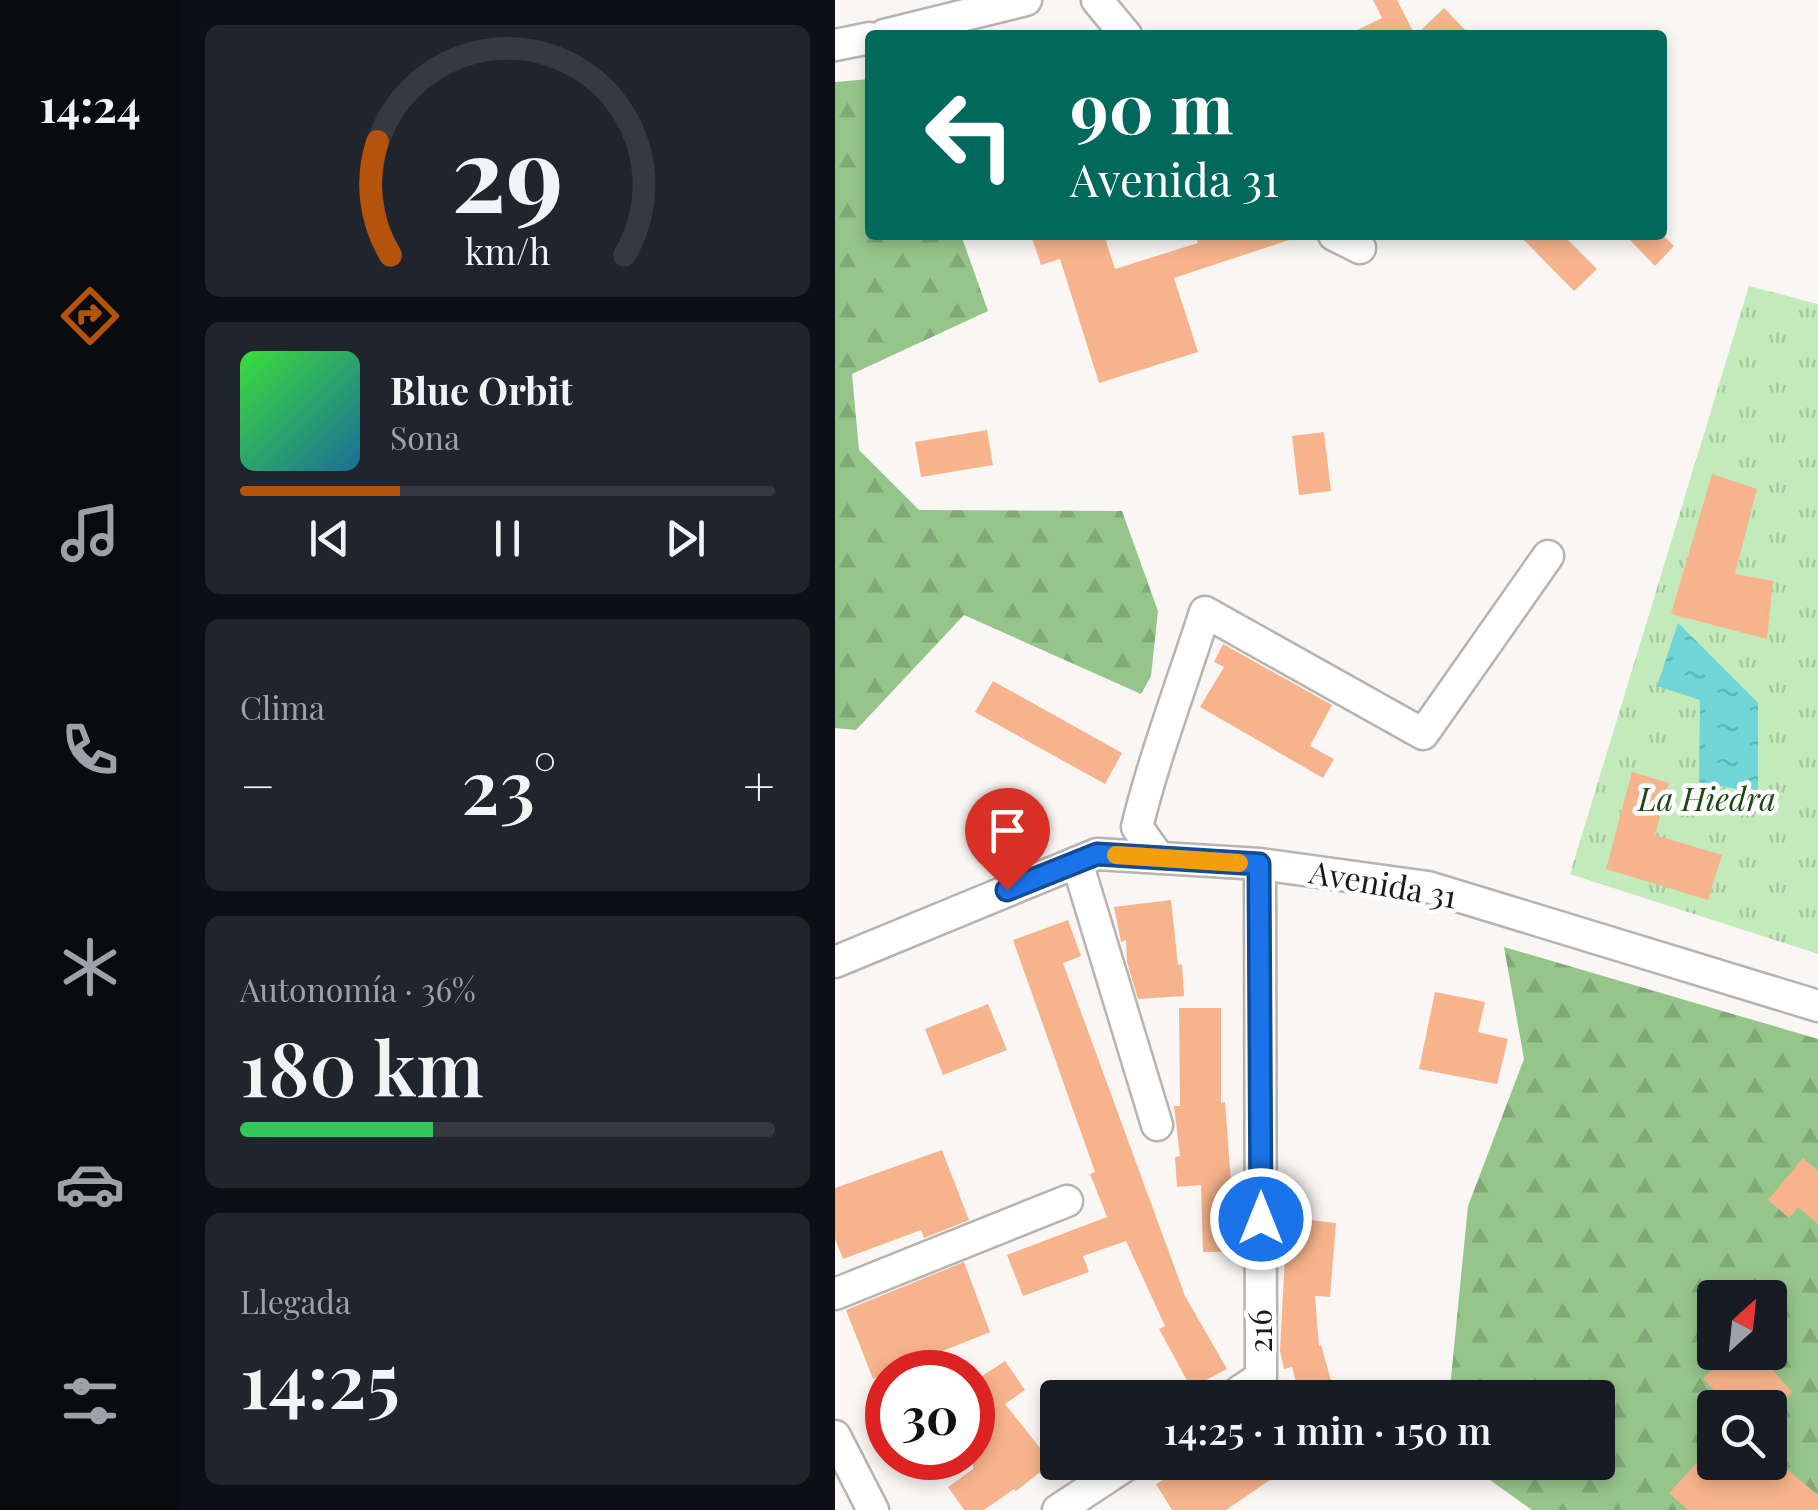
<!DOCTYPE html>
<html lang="es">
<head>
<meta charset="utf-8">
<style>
	body { margin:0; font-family:"Playfair Display",serif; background:#20242c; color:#f1f3f6; height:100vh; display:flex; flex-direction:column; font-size:38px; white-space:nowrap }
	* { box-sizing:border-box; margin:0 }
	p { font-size:32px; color:#9ea1a6 }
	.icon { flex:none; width:55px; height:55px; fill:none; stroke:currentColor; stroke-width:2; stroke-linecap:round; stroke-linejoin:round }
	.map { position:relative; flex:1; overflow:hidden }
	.sheet { display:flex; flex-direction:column; gap:25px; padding:25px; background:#0d0f14; width:655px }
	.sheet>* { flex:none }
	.banner { position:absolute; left:30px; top:30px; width:802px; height:210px; border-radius:10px; box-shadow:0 5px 15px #0003; background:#00695c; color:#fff; overflow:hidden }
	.needle { width:65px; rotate:27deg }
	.tools { position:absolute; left:862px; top:1280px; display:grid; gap:20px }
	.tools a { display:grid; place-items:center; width:90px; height:90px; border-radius:10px; background:#171b24; box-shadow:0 5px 15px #0003; font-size:50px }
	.speed { position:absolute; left:30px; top:1350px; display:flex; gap:20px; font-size:50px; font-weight:700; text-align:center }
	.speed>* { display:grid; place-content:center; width:130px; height:130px; border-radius:50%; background:#171b24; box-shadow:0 5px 15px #0003; line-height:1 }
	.speed .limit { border:15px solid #d22; background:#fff; color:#111 }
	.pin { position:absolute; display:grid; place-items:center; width:85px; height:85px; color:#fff; margin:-102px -42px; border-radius:50% 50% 50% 0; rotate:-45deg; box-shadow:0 0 10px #0007 }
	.pin .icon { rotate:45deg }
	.me { position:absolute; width:110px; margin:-55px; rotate:0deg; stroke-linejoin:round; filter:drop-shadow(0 0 8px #0008) }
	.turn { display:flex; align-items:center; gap:35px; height:210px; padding:0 40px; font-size:45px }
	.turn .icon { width:130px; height:130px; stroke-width:2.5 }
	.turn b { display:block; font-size:70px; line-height:85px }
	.big { font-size:75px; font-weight:600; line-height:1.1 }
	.sheet .widget { flex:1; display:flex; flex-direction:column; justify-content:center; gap:15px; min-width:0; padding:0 35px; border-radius:15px; background:#20242c }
	.sheet .dial { align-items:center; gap:0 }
	.dial svg { height:260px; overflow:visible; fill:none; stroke:#363941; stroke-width:7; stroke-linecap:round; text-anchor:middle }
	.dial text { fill:#f1f3f6; stroke:none }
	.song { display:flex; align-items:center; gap:30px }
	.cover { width:120px; height:120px; border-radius:15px; background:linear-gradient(135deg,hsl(120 70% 55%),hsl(200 70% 35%)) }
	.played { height:10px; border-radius:5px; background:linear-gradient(90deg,#b45309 30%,#363941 30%) }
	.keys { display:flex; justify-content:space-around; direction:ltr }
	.heat { display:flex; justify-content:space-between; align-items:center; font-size:55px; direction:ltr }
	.charge { height:15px; border-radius:8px; background:linear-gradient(90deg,#34c759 36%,#363941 0) }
	.trip { position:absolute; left:205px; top:1380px; width:575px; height:100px; border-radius:10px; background:#171b24; box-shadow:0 5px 15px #0003; font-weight:600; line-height:100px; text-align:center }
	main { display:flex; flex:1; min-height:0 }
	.tabs { display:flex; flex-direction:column; width:180px; justify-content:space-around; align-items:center; background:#090b0e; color:#9ea1a6 }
	.tabs .icon { width:70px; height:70px }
	.tabs .selected { color:#b45309 }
	.tabs b { font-size:45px; color:#f1f3f6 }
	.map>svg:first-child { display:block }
	.grass { fill:url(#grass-tufts) }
	.forest { fill:url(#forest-firs); fill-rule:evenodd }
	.water { fill:url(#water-ripples) }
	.building { fill:#f7b48c }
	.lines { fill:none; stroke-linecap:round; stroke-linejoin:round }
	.minor-casing { stroke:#b7b3b0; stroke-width:35 }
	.minor { stroke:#fff; stroke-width:30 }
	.route-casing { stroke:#114b97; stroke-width:25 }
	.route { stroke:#1a73e8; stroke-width:18 }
	.slow { stroke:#f59e0b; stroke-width:18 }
	.labels { text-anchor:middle; stroke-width:9; stroke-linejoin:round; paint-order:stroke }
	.park-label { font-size:32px; font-style:italic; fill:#1c4910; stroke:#fff }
	.street-label { font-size:32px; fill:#1b1a18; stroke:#fff }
</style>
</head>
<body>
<main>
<nav class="tabs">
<b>14:24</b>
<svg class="icon selected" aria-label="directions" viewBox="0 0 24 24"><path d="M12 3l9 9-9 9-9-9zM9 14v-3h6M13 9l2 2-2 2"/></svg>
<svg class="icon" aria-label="music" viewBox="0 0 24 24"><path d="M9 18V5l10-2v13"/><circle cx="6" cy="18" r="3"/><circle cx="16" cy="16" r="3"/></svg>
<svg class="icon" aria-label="phone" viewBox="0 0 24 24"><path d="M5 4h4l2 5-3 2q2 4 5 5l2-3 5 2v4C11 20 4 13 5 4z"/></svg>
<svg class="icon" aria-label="climate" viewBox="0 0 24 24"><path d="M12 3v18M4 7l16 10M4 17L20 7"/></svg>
<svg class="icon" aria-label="car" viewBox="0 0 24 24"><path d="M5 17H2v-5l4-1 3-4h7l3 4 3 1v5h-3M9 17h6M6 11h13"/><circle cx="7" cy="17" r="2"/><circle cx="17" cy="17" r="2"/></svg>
<svg class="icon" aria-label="filters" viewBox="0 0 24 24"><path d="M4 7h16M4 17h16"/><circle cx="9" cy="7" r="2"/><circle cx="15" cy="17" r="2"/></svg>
</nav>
<section class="sheet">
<div class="widget dial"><svg viewBox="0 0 100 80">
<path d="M14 69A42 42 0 1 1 86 69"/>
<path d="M14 69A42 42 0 0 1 10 34" stroke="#b45309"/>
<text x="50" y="56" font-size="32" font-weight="700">29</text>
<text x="50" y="72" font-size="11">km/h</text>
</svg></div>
<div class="widget">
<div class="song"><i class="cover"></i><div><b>Blue Orbit</b><p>Sona</p></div></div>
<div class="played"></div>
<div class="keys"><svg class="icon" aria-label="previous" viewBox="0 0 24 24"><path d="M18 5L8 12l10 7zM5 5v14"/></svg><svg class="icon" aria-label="pause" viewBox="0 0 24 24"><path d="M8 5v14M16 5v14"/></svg><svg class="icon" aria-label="next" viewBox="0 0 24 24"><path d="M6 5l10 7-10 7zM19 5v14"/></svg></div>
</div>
<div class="widget"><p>Clima</p>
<div class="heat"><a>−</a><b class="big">23°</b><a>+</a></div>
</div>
<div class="widget"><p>Autonomía · 36%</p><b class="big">180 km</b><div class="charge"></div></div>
<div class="widget"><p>Llegada</p><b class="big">14:25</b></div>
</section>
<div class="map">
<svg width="983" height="1510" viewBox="0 0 983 1510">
	<defs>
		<pattern id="grass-tufts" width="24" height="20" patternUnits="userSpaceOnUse" patternTransform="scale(2.5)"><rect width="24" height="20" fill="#c3eaba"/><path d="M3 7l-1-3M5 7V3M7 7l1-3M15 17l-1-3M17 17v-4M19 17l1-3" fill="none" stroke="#a7c89f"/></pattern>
		<pattern id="forest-firs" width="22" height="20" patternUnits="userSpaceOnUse" patternTransform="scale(2.5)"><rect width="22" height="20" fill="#96c58b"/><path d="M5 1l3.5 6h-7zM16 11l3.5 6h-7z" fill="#81a977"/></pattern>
		<pattern id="water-ripples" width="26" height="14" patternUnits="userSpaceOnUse" patternTransform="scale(2.5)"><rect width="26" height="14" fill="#70d5d6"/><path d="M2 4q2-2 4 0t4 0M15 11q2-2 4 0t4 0" fill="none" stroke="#60b6b7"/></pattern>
	</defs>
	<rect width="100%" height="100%" fill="#faf6f3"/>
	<path class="grass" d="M 914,286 L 983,304 L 983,954 L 735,874 Z"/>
	<path class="forest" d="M 35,79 L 35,235 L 126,235 L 153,311 L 17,374 L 24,450 L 84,510 L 287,511 L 323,611 L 316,676 L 306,694 L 129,615 L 21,730 L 0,728 L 0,82 Z
		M 669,947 L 983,1039 L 983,1510 L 697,1510 L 631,1463 L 762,1462 L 762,1398 L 614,1398 L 633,1206 L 689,1059 ZM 880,1298 L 935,1298 L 935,1352 L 880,1352 ZM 880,1408 L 935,1408 L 935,1462 L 880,1462 Z"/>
	<path class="water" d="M 843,623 L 923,703 L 923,793 L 864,782 L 865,700 L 822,686 Z"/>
	<path class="building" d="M 538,0 L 562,0 L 580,35 L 512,35 L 547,18 Z
		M 609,8 L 635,35 L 581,35 Z
		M 196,235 L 269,235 L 280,269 L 363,243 L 360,235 L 456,235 L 457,239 L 339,278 L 363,352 L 264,383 L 225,259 L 206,265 Z
		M 684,235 L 728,235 L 762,269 L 739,291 Z
		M 790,235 L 828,235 L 839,246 L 820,266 Z
		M 152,430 L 158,465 L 86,477 L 80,442 Z
		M 489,432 L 496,491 L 464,495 L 457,436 Z
		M 877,474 L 922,489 L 900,574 L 938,581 L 932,639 L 836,614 Z
		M 388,644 L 497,705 L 475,746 L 499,759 L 488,778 L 365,707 L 389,667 L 379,662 Z
		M 158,681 L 287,753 L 270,784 L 140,712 Z
		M 797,772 L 834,783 L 820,835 L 887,855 L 873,900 L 771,869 Z
		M 336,900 L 343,965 L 347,964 L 349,996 L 303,999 L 292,962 L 291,940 L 286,942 L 279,907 Z
		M 233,920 L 246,956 L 228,963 L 350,1296 L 392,1369 L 356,1388 L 324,1329 L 330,1326 L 291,1241 L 248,1256 L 254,1272 L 188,1296 L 172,1255 L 272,1217 L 255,1174 L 260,1172 L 178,940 Z
		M 600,992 L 650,1002 L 643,1032 L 673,1039 L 662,1084 L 584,1069 Z
		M 153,1004 L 172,1050 L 108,1075 L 90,1029 Z
		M 344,1008 L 386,1008 L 386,1103 L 390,1102 L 396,1182 L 397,1252 L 368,1252 L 366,1185 L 342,1187 L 340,1157 L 345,1156 L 339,1106 L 345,1106 Z
		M 107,1150 L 134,1220 L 89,1238 L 86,1230 L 8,1259 L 0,1239 L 0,1188 Z
		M 968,1158 L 983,1171 L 983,1224 L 963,1207 L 954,1218 L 933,1200 Z
		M 447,1217 L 501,1223 L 495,1297 L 480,1296 L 484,1346 L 486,1345 L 501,1398 L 465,1398 L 457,1367 L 449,1369 L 445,1351 L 450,1256 L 444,1255 Z
		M 129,1262 L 155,1332 L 38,1379 L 11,1310 Z
		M 898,1352 L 919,1352 L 925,1356 L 957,1392 L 943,1408 L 895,1408 L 868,1378 Z
		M 170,1361 L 190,1390 L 170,1404 L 217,1463 L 181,1491 L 179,1489 L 149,1510 L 129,1510 L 113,1487 L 138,1469 L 138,1382 Z
		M 880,1443 L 880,1462 L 943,1462 L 983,1495 L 983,1510 L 853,1510 L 834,1493 Z
		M 357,1462 L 430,1462 L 439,1477 L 391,1510 L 337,1510 L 321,1484 Z"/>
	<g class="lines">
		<g class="minor-casing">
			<path id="minor" d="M 262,0 L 291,35
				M 49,35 L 191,0
				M 0,45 L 35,38
				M 499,235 L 525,248
				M 324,858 L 302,827 C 320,754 347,684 370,612 L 588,734 L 713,556
				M 242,862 L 322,1125
				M 0,962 L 262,854 L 425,864 L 593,887 L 983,1006
				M 0,1294 L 232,1201
				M 395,1398 L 426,1377 L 425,864
				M 0,1436 L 38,1510
				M 223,1510 L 296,1462"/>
		</g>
		<use href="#minor" class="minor"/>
	</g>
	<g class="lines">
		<g class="route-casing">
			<path id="route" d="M 172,890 L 262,854 L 424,864 L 426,1219"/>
		</g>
		<use href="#route" class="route"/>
		<path class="slow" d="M 281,855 L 404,863"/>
	</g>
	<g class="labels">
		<g class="park-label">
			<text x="872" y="811">La Hiedra</text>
		</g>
		<g class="street-label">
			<text transform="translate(548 885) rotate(10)" y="11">Avenida 31</text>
			<text transform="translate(426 1331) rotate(-90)" y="11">216</text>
		</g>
	</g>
</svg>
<div class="tools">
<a><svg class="needle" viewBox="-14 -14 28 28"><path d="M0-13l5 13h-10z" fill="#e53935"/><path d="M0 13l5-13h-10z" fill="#9ea1a6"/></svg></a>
<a><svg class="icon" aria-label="search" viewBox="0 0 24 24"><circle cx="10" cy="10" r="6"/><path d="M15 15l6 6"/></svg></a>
</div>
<div class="speed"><div class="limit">30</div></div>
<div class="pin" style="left:172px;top:890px;background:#d93025"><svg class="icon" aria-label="arrive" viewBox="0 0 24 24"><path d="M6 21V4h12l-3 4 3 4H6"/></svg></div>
<svg class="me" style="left:426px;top:1219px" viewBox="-20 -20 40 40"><circle r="17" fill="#1a73e8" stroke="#fff" stroke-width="3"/><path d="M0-11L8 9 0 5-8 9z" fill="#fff"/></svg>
<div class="trip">14:25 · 1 min · 150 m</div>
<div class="banner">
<div class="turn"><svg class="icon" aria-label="left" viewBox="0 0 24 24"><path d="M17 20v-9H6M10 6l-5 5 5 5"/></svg><div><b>90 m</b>Avenida 31</div></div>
</div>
</div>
</main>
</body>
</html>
